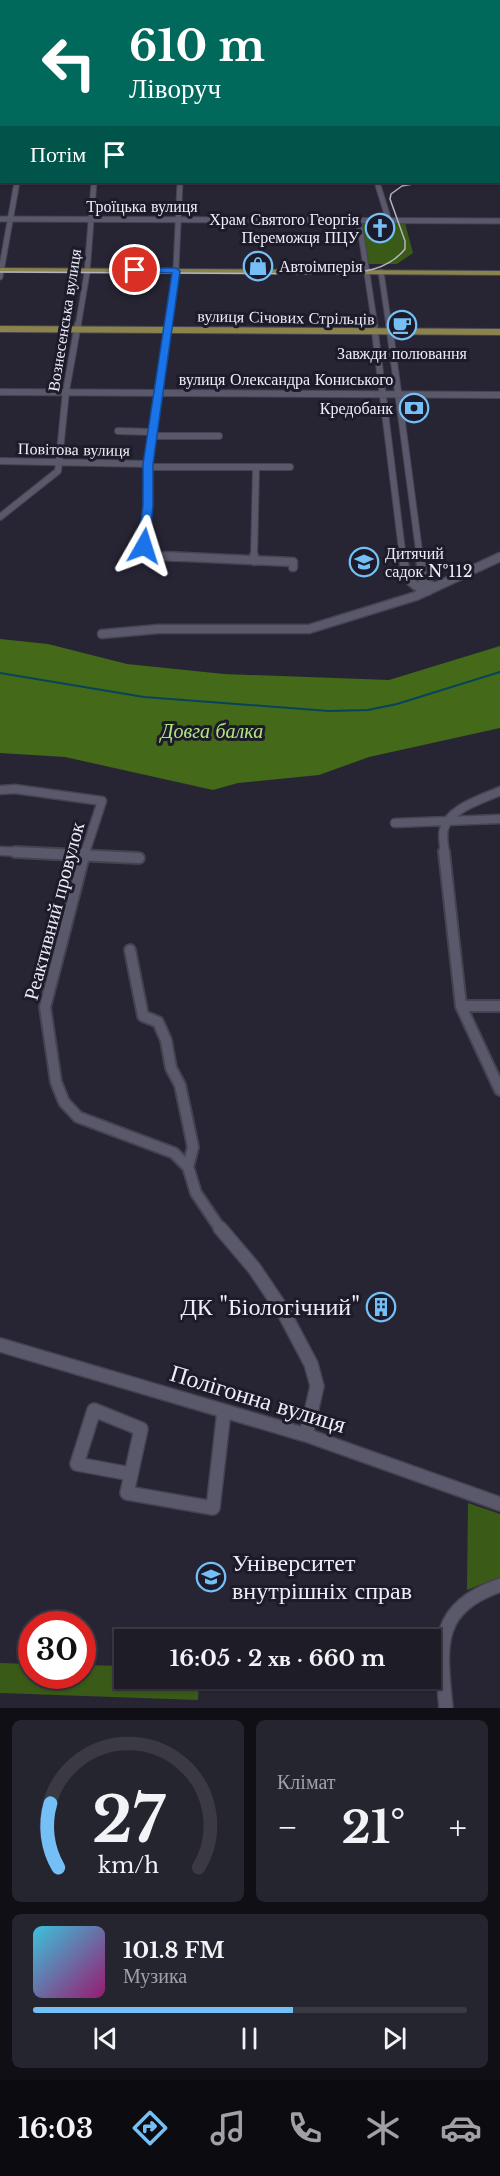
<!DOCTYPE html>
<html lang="uk">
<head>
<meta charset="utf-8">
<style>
	body { margin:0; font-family:"Libre Baskerville",serif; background:#25252f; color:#f1f3f6; height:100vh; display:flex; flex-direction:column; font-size:22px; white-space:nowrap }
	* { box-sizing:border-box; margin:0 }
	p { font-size:20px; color:#a0a1a7 }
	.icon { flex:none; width:33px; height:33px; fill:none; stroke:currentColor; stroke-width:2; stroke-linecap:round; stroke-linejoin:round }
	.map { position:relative; height:1708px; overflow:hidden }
	.panel { display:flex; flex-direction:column; gap:12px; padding:12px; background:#100f15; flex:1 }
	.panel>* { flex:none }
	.banner { position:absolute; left:0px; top:0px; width:501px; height:183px; box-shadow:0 2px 4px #0004,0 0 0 2px #3b3a44; background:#00695c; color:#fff; overflow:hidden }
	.speed { position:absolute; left:18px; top:1611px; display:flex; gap:12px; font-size:30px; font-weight:700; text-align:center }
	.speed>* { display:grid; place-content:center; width:78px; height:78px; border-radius:50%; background:#1d1c27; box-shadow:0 2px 4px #0004,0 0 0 2px #3b3a44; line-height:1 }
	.speed .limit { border:9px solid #d22; background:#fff; color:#111 }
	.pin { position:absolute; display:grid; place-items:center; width:51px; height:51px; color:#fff; margin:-26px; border:3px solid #fff; border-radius:50%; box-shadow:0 2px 6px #0007 }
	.me { position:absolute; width:66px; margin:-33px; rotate:6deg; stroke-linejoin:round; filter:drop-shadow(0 0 4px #0008) }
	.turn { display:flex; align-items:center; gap:21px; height:126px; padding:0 30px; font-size:27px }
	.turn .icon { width:78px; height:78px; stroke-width:2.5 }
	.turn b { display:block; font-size:42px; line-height:51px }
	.then { display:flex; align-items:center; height:57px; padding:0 30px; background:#0003; gap:12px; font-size:22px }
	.big { font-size:45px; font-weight:700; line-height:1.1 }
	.panel .tile { flex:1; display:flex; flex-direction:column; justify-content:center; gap:9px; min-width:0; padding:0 21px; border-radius:9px; background:#25252f }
	.panel .dial { align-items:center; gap:0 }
	.dial svg { height:156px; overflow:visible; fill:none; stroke:#3b3a44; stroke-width:7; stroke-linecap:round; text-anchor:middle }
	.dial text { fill:#f1f3f6; stroke:none }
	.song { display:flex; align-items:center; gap:18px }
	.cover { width:72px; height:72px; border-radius:9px; background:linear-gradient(135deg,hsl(190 70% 55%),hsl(320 70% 35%)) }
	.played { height:6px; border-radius:3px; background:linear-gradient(90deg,#74c0f6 60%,#3b3a44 60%) }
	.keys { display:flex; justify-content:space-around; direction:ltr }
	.heat { display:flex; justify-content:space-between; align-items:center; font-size:33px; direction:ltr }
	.panel .tiles { flex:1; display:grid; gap:12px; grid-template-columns:1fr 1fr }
	.tile:last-child { grid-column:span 2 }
	.trip { position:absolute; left:114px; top:1629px; width:327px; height:60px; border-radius:0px; background:#1d1c27; box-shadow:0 2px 4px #0004,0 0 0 2px #3b3a44; font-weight:700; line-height:60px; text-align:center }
	.tabs { display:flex; height:96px; justify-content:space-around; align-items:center; background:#0c0b10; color:#a0a1a7 }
	.tabs .icon { width:42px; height:42px }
	.tabs .current { color:#74c0f6 }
	.tabs b { font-size:27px; color:#f1f3f6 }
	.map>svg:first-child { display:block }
	.green { fill:#3a5a17 }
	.forest { fill:#436919 }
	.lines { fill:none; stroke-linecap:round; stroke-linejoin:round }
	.stream { stroke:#07445b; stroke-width:2 }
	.street-far5-casing { stroke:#454351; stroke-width:5 }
	.street-far4-casing { stroke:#454351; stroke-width:7 }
	.street-far3-casing { stroke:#454351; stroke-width:8 }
	.street-far2-casing { stroke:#454351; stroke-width:11 }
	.street-far1-casing { stroke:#454351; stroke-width:14 }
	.street-casing { stroke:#454351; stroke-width:16 }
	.secondary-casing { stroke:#454351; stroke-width:3 }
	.primary-casing { stroke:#454351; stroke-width:2 }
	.street-far5 { stroke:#5a596b; stroke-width:4 }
	.street-far4 { stroke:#5a596b; stroke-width:5 }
	.street-far3 { stroke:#5a596b; stroke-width:6 }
	.street-far2 { stroke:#5a596b; stroke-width:8 }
	.street-far1 { stroke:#5a596b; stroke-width:10 }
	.street { stroke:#5a596b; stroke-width:13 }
	.secondary { fill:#5a596b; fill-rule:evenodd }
	.primary { fill:#8a844c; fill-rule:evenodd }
	.tram { stroke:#b4b3bf; stroke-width:1.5 }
	.route { fill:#1a73e8; stroke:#114b97; stroke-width:1.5 }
	.labels { text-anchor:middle; stroke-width:6; stroke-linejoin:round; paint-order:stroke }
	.far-street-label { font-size:16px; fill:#edecf7; stroke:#1d1b2a }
	.far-poi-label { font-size:16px; fill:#edecf7; stroke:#1d1b2a; text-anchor:end }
	.park-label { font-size:20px; font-style:italic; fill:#b0e77f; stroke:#1d1b2a }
	.street-label { font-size:20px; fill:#edecf7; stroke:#1d1b2a }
	.near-poi-label { font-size:24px; fill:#edecf7; stroke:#1d1b2a; text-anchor:end }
	.near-street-label { font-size:24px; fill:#edecf7; stroke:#1d1b2a }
</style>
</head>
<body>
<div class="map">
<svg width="500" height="1708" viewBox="0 0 500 1708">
	<rect width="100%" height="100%" fill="#272534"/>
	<path class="green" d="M 362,223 L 405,223 L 413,253 L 397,264 L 368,264 Z
		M 468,1503 L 500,1514 L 500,1577 L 467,1590 Z
		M 0,1663 L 31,1664 L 32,1676 L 82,1676 L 83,1665 L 124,1666 L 124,1678 L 199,1679 L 198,1700 L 0,1693 Z"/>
	<path class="forest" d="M 0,639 L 48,644 L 127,664 L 224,674 L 389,680 L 500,646 L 500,728 L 369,757 L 319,775 L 238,783 L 213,790 L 65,757 L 0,753 Z"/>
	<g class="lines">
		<path class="stream" d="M 0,673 L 144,697 L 329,711 L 368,710 L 397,704 L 500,672"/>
		<g class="street-far5-casing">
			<path id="street-far5" d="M 0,63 L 2,65"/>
		</g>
		<g class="street-far4-casing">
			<path id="street-far4" d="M 377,182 L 389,221
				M 0,219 L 500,221
				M 359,221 L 375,326
				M 381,272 L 389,326
				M 0,277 L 17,182
				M 78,326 L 87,273 L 94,182
				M 168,326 L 176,268 L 180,182"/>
		</g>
		<g class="street-far3-casing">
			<path id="street-far3" d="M 168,324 L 148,464 L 144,546 C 156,562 181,557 199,558
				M 374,324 L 403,558
				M 389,324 L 420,558
				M 0,392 L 500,395
				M 118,431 L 152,432
				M 152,436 L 219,436
				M 0,461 L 148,464
				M 148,467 L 290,467
				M 0,517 L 58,471 L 66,391 L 78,324
				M 254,558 L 256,468"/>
		</g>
		<g class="street-far2-casing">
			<path id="street-far2" d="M 165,556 L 293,562 L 293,567
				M 403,556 C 405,576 408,585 428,591
				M 420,556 L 423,583 L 433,586
				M 254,561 L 254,556
				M 102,634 L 158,629 L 309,629 L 416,596 L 500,557
				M 0,790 L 15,789 L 102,801 L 85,853
				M 395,823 L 500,819
				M 0,851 L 45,853
				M 445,853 C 444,846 442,836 444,829 C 449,808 483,799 500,791"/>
		</g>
		<g class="street-far1-casing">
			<path id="street-far1" d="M 15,852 L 139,858
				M 85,852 L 45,1007 L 56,1082 L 64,1102 L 78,1117 L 174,1153 L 188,1167
				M 444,852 L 461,1006 L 500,1090
				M 130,950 L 143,1016 L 158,1022 L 166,1040 L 171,1068 L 180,1085 L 187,1118 L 193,1147 L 188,1167 L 196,1193 L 221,1230
				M 461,1006 L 500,1006"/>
		</g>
		<g class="street-casing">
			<path id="street" d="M 220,1228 L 254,1268 L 283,1311 L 311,1364 L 317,1386 L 306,1435
				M 0,1345 L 306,1435 L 500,1504
				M 131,1474 L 77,1464 L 94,1410 L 141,1429 L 127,1493 L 213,1508 L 224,1411
				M 446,1708 C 440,1646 433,1609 500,1585"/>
		</g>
		<g class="secondary-casing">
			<path id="secondary" d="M 155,0 L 159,0 L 160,2 L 155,2 Z
				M 296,0 L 301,0 L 302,2 L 297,2 Z
				M 0,175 L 2,175 L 2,179 L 0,179 Z"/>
		</g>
		<g class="primary-casing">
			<path id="primary" d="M 421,0 L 427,0 L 428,2 L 423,2 Z
				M 440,0 L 446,0 L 447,2 L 442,2 Z
				M 0,52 L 2,52 L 2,56 L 0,56 Z
				M 0,268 L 500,271 L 500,275 L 0,272 Z
				M 0,326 L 500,329 L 500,335 L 0,332 Z"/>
		</g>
		<use href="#street-far5" class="street-far5"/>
		<use href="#street-far4" class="street-far4"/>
		<use href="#street-far3" class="street-far3"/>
		<use href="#street-far2" class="street-far2"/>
		<use href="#street-far1" class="street-far1"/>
		<use href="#street" class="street"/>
		<use href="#secondary" class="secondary"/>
		<use href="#primary" class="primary"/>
		<path class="tram" d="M 428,0 L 430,2
			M 440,0 L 443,2
			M 0,272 L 336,274 C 362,273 388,270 405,249 L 405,241 L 390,199 L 391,194 L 402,186 L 424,182"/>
	</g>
	<path class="route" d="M 135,268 L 176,268 L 180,271 L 153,464 L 153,505 L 149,546 L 144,550 L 138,546 L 143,505 L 143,464 L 172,273 L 133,272 Z"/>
	<defs>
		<g id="church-ring" transform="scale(1.5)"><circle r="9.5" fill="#1d1b2a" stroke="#74c0f6" stroke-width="1.5"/><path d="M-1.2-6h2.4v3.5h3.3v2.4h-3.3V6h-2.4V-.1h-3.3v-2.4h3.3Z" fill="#74c0f6"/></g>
		<g id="shop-ring" transform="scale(1.5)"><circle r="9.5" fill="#1d1b2a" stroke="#74c0f6" stroke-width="1.5"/><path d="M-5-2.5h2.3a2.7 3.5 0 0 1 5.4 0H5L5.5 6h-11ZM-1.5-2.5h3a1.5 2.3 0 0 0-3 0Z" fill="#74c0f6"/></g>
		<g id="cafe-ring" transform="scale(1.5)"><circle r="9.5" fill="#1d1b2a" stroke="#74c0f6" stroke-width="1.5"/><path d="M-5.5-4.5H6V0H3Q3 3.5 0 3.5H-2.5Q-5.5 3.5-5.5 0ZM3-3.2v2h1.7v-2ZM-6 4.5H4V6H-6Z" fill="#74c0f6"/></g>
		<g id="bank-ring" transform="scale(1.5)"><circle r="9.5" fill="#1d1b2a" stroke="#74c0f6" stroke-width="1.5"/><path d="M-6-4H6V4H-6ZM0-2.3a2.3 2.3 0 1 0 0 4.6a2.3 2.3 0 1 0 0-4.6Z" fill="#74c0f6"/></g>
		<g id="school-ring" transform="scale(1.5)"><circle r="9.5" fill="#1d1b2a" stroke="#74c0f6" stroke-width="1.5"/><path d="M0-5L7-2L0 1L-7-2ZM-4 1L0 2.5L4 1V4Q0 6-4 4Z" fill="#74c0f6"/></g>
		<g id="building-ring" transform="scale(1.5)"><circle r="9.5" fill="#1d1b2a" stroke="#74c0f6" stroke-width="1.5"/><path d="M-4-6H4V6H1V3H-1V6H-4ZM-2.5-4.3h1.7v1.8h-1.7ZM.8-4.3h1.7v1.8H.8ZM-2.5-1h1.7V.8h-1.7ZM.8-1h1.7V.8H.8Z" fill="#74c0f6"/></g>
		<g id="university-ring" transform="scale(1.5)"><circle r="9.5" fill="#1d1b2a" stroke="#74c0f6" stroke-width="1.5"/><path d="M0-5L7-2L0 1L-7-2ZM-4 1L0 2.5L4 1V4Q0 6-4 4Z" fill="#74c0f6"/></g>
	</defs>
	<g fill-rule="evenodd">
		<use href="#church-ring" x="380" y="228"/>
		<use href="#shop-ring" x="258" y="266"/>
		<use href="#cafe-ring" x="402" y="325"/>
		<use href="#bank-ring" x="414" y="408"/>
		<use href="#school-ring" x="364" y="562"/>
		<use href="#building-ring" x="381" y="1307"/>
		<use href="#university-ring" x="211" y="1577"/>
	</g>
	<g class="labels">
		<g class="far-street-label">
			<text x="142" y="212">Троїцька вулиця</text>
			<text transform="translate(286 317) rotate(1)" y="6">вулиця Січових Стрільців</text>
			<text transform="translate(64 320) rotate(-81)" y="6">Вознесенська вулиця</text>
			<text x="286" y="385">вулиця Олександра Кониського</text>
			<text transform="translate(74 449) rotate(1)" y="6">Повітова вулиця</text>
		</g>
		<g class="far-poi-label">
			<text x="359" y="225">Храм Святого Георгія<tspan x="359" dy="18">Переможця ПЦУ</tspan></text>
			<text x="279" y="272" text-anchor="start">Автоімперія</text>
			<text x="402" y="359" text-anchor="middle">Завжди полювання</text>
			<text x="393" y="414">Кредобанк</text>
			<text x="385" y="559" text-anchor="start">Дитячий<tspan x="385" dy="18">садок №112</tspan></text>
		</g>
		<g class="park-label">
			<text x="212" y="738">Довга балка</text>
		</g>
		<g class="street-label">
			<text transform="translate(54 911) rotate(-75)" y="7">Реактивний провулок</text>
		</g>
		<g class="near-poi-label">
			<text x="360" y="1315">ДК "Біологічний"</text>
			<text x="232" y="1571" text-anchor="start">Університет<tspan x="232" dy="28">внутрішніх справ</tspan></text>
		</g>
		<g class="near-street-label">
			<text transform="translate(258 1399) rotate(17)" y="8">Полігонна вулиця</text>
		</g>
	</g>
</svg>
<div class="speed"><div class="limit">30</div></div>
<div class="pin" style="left:135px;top:270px;background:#d93025"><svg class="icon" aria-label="arrive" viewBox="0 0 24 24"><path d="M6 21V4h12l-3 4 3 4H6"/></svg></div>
<svg class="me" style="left:144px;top:546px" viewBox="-20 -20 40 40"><path d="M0-17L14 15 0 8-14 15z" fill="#1a73e8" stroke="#fff" stroke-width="4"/></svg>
<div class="trip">16:05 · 2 хв · 660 m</div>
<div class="banner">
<div class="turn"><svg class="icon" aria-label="left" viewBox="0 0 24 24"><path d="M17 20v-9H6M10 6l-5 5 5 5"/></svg><div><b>610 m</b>Ліворуч</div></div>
<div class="then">Потім<svg class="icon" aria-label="arrive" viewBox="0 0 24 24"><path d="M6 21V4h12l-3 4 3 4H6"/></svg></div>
</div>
</div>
<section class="panel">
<div class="tiles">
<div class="tile dial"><svg viewBox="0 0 100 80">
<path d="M14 69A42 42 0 1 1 86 69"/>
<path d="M14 69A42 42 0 0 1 10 36" stroke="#74c0f6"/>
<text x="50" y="56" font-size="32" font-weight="700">27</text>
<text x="50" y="72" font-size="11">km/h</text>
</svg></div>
<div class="tile"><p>Клімат</p>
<div class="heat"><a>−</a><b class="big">21°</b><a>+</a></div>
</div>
<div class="tile">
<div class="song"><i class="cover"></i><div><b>101.8 FM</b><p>Музика</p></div></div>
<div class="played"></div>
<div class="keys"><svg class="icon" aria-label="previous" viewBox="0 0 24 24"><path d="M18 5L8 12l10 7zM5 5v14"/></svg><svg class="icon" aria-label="pause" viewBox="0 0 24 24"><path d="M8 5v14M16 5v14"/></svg><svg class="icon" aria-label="next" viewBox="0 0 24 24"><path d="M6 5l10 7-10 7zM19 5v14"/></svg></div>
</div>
</div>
</section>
<nav class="tabs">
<b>16:03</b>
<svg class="icon current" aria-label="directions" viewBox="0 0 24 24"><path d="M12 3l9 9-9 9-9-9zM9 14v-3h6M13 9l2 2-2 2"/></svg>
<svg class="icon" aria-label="music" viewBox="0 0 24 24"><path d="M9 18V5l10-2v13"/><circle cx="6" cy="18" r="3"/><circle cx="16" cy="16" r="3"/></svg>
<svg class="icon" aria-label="phone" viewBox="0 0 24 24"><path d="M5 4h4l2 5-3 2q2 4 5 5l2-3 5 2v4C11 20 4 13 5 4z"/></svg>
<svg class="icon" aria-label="climate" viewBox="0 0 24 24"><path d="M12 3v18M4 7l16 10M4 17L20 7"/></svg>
<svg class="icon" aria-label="car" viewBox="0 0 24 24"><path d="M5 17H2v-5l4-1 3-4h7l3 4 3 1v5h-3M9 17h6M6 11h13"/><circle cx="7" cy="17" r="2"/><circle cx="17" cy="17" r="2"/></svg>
</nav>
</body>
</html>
